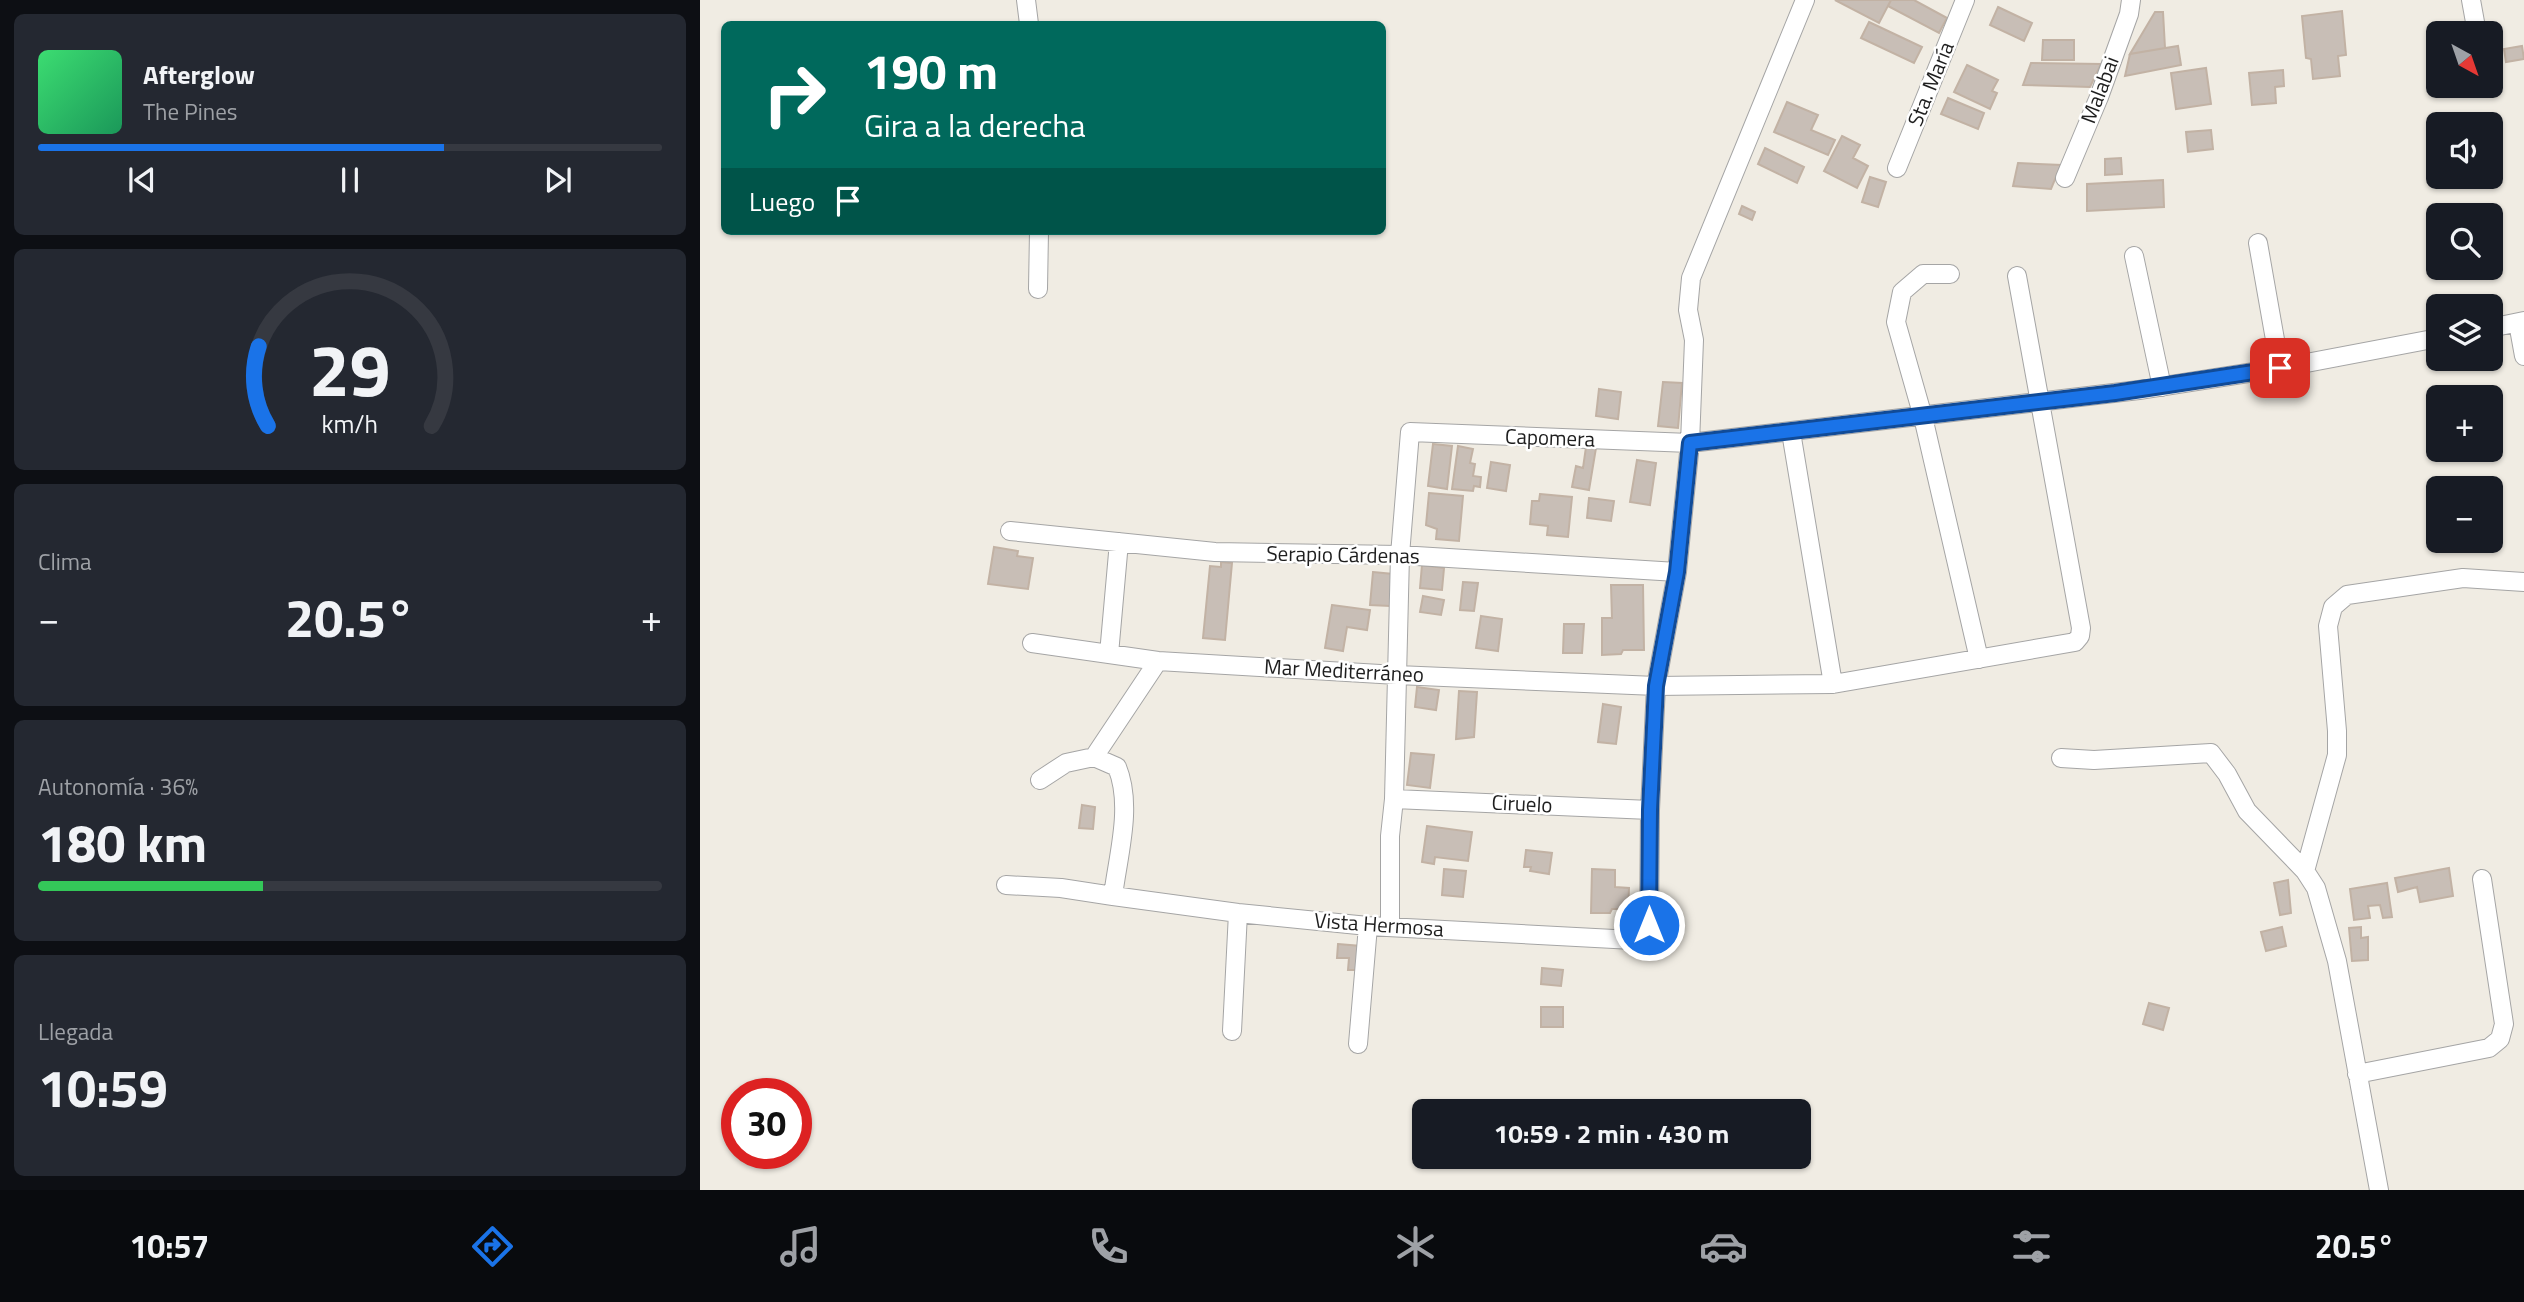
<!DOCTYPE html>
<html lang="es">
<head>
<meta charset="utf-8">
<style>
	body { margin:0; font-family:"Titillium Web",sans-serif; background:#242831; color:#f1f3f6; height:100vh; display:flex; flex-direction:column; font-size:26px; white-space:nowrap }
	* { box-sizing:border-box; margin:0 }
	p { font-size:23px; color:#9ea1a6 }
	.icon { flex:none; width:38px; height:38px; fill:none; stroke:currentColor; stroke-width:2; stroke-linecap:round; stroke-linejoin:round }
	.map { position:relative; flex:1; overflow:hidden }
	.sheet { display:flex; flex-direction:column; gap:14px; padding:14px; background:#0d0f14; width:700px }
	.sheet>* { flex:none }
	.banner { position:absolute; left:21px; top:21px; width:665px; height:214px; border-radius:10px; box-shadow:0 2px 5px #0004; background:#00695c; color:#fff; overflow:hidden }
	.needle { width:46px; rotate:140deg }
	.tools { position:absolute; left:1726px; top:21px; display:grid; gap:14px }
	.tools a { display:grid; place-items:center; width:77px; height:77px; border-radius:10px; background:#171b24; box-shadow:0 2px 5px #0004; font-size:35px }
	.speed { position:absolute; left:21px; top:1078px; display:flex; gap:14px; font-size:35px; font-weight:700; text-align:center }
	.speed>* { display:grid; place-content:center; width:91px; height:91px; border-radius:50%; background:#171b24; box-shadow:0 2px 5px #0004; line-height:1 }
	.speed .limit { border:10px solid #d22; background:#fff; color:#111 }
	.pin { position:absolute; display:grid; place-items:center; width:60px; height:60px; color:#fff; margin:-30px; border-radius:14px; box-shadow:0 4px 10px #0006 }
	.me { position:absolute; width:77px; margin:-38px; rotate:0deg; stroke-linejoin:round; filter:drop-shadow(0 0 5px #0008) }
	.turn { display:flex; align-items:center; gap:24px; height:147px; padding:0 28px; font-size:32px }
	.turn .icon { width:91px; height:91px; stroke-width:2.5 }
	.turn b { display:block; font-size:49px; line-height:60px }
	.then { display:flex; align-items:center; height:66px; padding:0 28px; background:#0003; gap:14px; font-size:26px }
	.big { font-size:52px; font-weight:700; line-height:1.1 }
	.sheet .widget { flex:1; display:flex; flex-direction:column; justify-content:center; gap:10px; min-width:0; padding:0 24px; border-radius:10px; background:#242831 }
	.sheet .dial { align-items:center; gap:0 }
	.dial svg { height:182px; overflow:visible; fill:none; stroke:#363941; stroke-width:7; stroke-linecap:round; text-anchor:middle }
	.dial text { fill:#f1f3f6; stroke:none }
	.song { display:flex; align-items:center; gap:21px }
	.cover { width:84px; height:84px; border-radius:10px; background:linear-gradient(135deg,hsl(140 70% 55%),hsl(150 70% 35%)) }
	.played { height:7px; border-radius:4px; background:linear-gradient(90deg,#1a73e8 65%,#363941 65%) }
	.keys { display:flex; justify-content:space-around; direction:ltr }
	.heat { display:flex; justify-content:space-between; align-items:center; font-size:38px; direction:ltr }
	.charge { height:10px; border-radius:5px; background:linear-gradient(90deg,#34c759 36%,#363941 0) }
	.trip { position:absolute; left:712px; top:1099px; width:399px; height:70px; border-radius:10px; background:#171b24; box-shadow:0 2px 5px #0004; font-weight:700; line-height:70px; text-align:center }
	.tabs { display:flex; height:112px; justify-content:space-around; align-items:center; background:#090b0e; color:#9ea1a6 }
	.tabs .icon { width:49px; height:49px }
	.tabs .on { color:#1a73e8 }
	.tabs b { font-size:32px; color:#f1f3f6 }
	main { display:flex; flex:1; min-height:0 }
	.map>svg:first-child { display:block }
	.building { fill:#c8beb6; stroke:#c2b2a4; stroke-width:2 }
	.lines { fill:none; stroke-linecap:round; stroke-linejoin:round }
	.minor-casing { stroke:#a5a5a5; stroke-width:20 }
	.minor { stroke:#fff; stroke-width:18 }
	.route-casing { stroke:#114b97; stroke-width:18 }
	.route { stroke:#1a73e8; stroke-width:12 }
	.labels { text-anchor:middle; stroke-width:5; stroke-linejoin:round; paint-order:stroke }
	.street-label { font-size:21px; fill:#1e1e1e; stroke:#fff }
</style>
</head>
<body>
<main>
<section class="sheet">
<div class="widget">
<div class="song"><i class="cover"></i><div><b>Afterglow</b><p>The Pines</p></div></div>
<div class="played"></div>
<div class="keys"><svg class="icon" aria-label="previous" viewBox="0 0 24 24"><path d="M18 5L8 12l10 7zM5 5v14"/></svg><svg class="icon" aria-label="pause" viewBox="0 0 24 24"><path d="M8 5v14M16 5v14"/></svg><svg class="icon" aria-label="next" viewBox="0 0 24 24"><path d="M6 5l10 7-10 7zM19 5v14"/></svg></div>
</div>
<div class="widget dial"><svg viewBox="0 0 100 80">
<path d="M14 69A42 42 0 1 1 86 69"/>
<path d="M14 69A42 42 0 0 1 10 34" stroke="#1a73e8"/>
<text x="50" y="56" font-size="32" font-weight="700">29</text>
<text x="50" y="72" font-size="11">km/h</text>
</svg></div>
<div class="widget"><p>Clima</p>
<div class="heat"><a>−</a><b class="big">20.5°</b><a>+</a></div>
</div>
<div class="widget"><p>Autonomía · 36%</p><b class="big">180 km</b><div class="charge"></div></div>
<div class="widget"><p>Llegada</p><b class="big">10:59</b></div>
</section>
<div class="map">
<svg width="1824" height="1190" viewBox="0 0 1824 1190">
	<rect width="100%" height="100%" fill="#f0ece3"/>
	<path class="building" d="M 1135,0 L 1191,0 L 1179,23 Z
		M 1191,0 L 1214,0 L 1247,18 L 1239,33 L 1188,6 Z
		M 1298,7 L 1332,23 L 1324,41 L 1290,25 Z
		M 1642,11 L 1646,55 L 1638,56 L 1640,76 L 1613,79 L 1611,59 L 1606,58 L 1602,16 Z
		M 1455,12 L 1463,12 L 1465,48 L 1430,54 Z
		M 1169,22 L 1222,47 L 1214,63 L 1161,38 Z
		M 1343,40 L 1374,40 L 1374,60 L 1342,60 Z
		M 1478,46 L 1481,65 L 1425,76 L 1430,54 Z
		M 1822,46 L 1824,59 L 1806,62 L 1804,49 Z
		M 1331,63 L 1401,64 L 1390,87 L 1323,85 Z
		M 1267,65 L 1298,80 L 1292,91 L 1297,93 L 1290,109 L 1254,92 Z
		M 1506,68 L 1511,104 L 1476,109 L 1471,73 Z
		M 1583,70 L 1584,86 L 1575,87 L 1576,103 L 1552,105 L 1549,73 Z
		M 1248,98 L 1284,113 L 1278,129 L 1241,114 Z
		M 1087,102 L 1118,115 L 1111,130 L 1135,140 L 1128,155 L 1074,132 Z
		M 1511,130 L 1513,149 L 1488,152 L 1486,132 Z
		M 1142,136 L 1160,145 L 1153,158 L 1168,166 L 1157,188 L 1124,171 Z
		M 1065,148 L 1104,167 L 1097,183 L 1058,164 Z
		M 1421,158 L 1422,174 L 1405,175 L 1405,159 Z
		M 1318,163 L 1361,165 L 1351,189 L 1313,186 Z
		M 1170,177 L 1186,182 L 1178,207 L 1162,202 Z
		M 1463,180 L 1464,207 L 1387,211 L 1387,184 Z
		M 1042,206 L 1055,212 L 1052,220 L 1039,214 Z
		M 963,382 L 982,383 L 978,428 L 958,426 Z
		M 899,389 L 921,392 L 918,419 L 896,416 Z
		M 733,444 L 752,446 L 747,489 L 728,486 Z
		M 758,446 L 773,449 L 770,463 L 775,464 L 773,476 L 781,477 L 780,487 L 774,486 L 773,491 L 752,489 Z
		M 886,447 L 896,448 L 889,490 L 872,487 L 876,466 L 883,468 Z
		M 937,460 L 956,463 L 950,505 L 930,502 Z
		M 791,462 L 810,465 L 806,491 L 787,488 Z
		M 729,493 L 763,496 L 759,541 L 736,539 L 737,529 L 726,525 Z
		M 840,494 L 872,497 L 868,537 L 847,535 L 848,526 L 830,524 L 832,501 L 839,501 Z
		M 889,498 L 914,501 L 911,521 L 887,518 Z
		M 294,547 L 318,551 L 317,556 L 333,558 L 328,589 L 288,584 Z
		M 521,562 L 532,563 L 525,640 L 503,638 L 510,566 L 521,567 Z
		M 722,565 L 744,568 L 742,590 L 720,588 Z
		M 673,572 L 693,574 L 690,606 L 670,605 Z
		M 763,582 L 778,583 L 774,611 L 760,610 Z
		M 911,585 L 943,585 L 944,650 L 923,650 L 921,654 L 902,655 L 902,618 L 912,618 Z
		M 723,596 L 744,600 L 741,615 L 720,612 Z
		M 632,605 L 670,610 L 667,630 L 647,627 L 643,651 L 625,648 Z
		M 781,616 L 802,619 L 798,651 L 776,648 Z
		M 864,624 L 884,624 L 882,653 L 863,653 Z
		M 717,687 L 739,690 L 736,710 L 715,707 Z
		M 759,691 L 777,692 L 774,737 L 756,739 Z
		M 903,704 L 921,707 L 916,744 L 898,742 Z
		M 711,753 L 734,755 L 730,788 L 707,785 Z
		M 382,805 L 395,807 L 393,829 L 379,828 Z
		M 727,826 L 772,832 L 768,861 L 735,857 L 734,864 L 722,862 Z
		M 826,850 L 852,853 L 849,874 L 830,871 L 831,867 L 824,867 Z
		M 1749,868 L 1753,896 L 1720,902 L 1717,887 L 1698,892 L 1695,878 Z
		M 744,869 L 766,871 L 763,897 L 742,895 Z
		M 892,869 L 915,870 L 915,887 L 929,888 L 928,909 L 912,909 L 910,913 L 891,913 Z
		M 1588,880 L 1591,913 L 1580,915 L 1574,883 Z
		M 1687,883 L 1692,917 L 1683,918 L 1680,905 L 1668,906 L 1670,918 L 1654,920 L 1650,889 Z
		M 1582,927 L 1586,946 L 1566,951 L 1561,932 Z
		M 1661,927 L 1661,938 L 1668,937 L 1668,960 L 1652,961 L 1649,928 Z
		M 638,944 L 661,946 L 660,970 L 648,970 L 649,958 L 637,958 Z
		M 842,968 L 863,970 L 861,986 L 841,984 Z
		M 1449,1003 L 1469,1008 L 1463,1030 L 1443,1024 Z
		M 841,1007 L 863,1007 L 863,1027 L 841,1027 Z"/>
	<g class="lines">
		<g class="minor-casing">
			<path id="minor" d="M 326,0 L 329,24
				M 1771,0 L 1777,33
				M 1197,168 L 1265,0
				M 1365,178 L 1399,97 L 1429,14 L 1431,0
				M 1558,243 L 1580,368
				M 1434,256 L 1462,387
				M 1250,274 L 1223,274 L 1202,292 L 1196,322 L 1223,417 L 1279,659
				M 338,289 L 339,231
				M 1818,323 L 1824,356
				M 1790,328 L 1824,321
				M 1091,432 L 1133,684
				M 310,531 L 515,552 L 700,555 L 977,572
				M 332,643 L 458,661 L 697,675 L 956,686 L 1133,684 L 1375,642 L 1380,636 L 1381,628 L 1317,276
				M 409,654 L 419,542
				M 1361,758 L 1394,760 L 1511,753 L 1527,774 L 1547,811 L 1605,871 L 1616,888 L 1637,961 L 1679,1190
				M 340,780 L 366,763 L 394,757
				M 694,799 L 950,810
				M 1605,871 L 1637,755 L 1637,731 L 1628,626 L 1633,607 L 1647,595 L 1763,578 L 1824,582
				M 306,885 L 361,888 L 413,896 C 418,855 433,806 417,767 L 394,757 L 458,661
				M 413,896 L 538,913 L 668,926 L 933,940 L 944,935 L 949,925 L 950,810 L 956,686 L 977,572 L 990,443 L 994,340 L 988,310 L 991,278 L 1105,0
				M 690,926 L 690,836 L 694,799 L 700,555 L 710,432 L 990,443 L 1439,390 L 1580,368 L 1738,338
				M 532,1031 L 538,913
				M 658,1044 L 668,926
				M 1657,1074 L 1789,1048 L 1800,1039 L 1804,1024 L 1782,879"/>
		</g>
		<use href="#minor" class="minor"/>
	</g>
	<g class="lines">
		<g class="route-casing">
			<path id="route" d="M 949,925 L 950,810 L 956,686 L 977,572 L 990,443 L 1415,393 L 1580,368"/>
		</g>
		<use href="#route" class="route"/>
	</g>
	<g class="labels">
		<g class="street-label">
			<text transform="translate(1231 84) rotate(-68)" y="7">Sta. María</text>
			<text transform="translate(1400 90) rotate(-69)" y="7">Malabai</text>
			<text transform="translate(850 438) rotate(2)" y="7">Capomera</text>
			<text transform="translate(643 555) rotate(1)" y="7">Serapio Cárdenas</text>
			<text transform="translate(644 671) rotate(3)" y="7">Mar Mediterráneo</text>
			<text transform="translate(822 804) rotate(3)" y="7">Ciruelo</text>
			<text transform="translate(679 925) rotate(4)" y="7">Vista Hermosa</text>
		</g>
	</g>
</svg>
<div class="tools">
<a><svg class="needle" viewBox="-14 -14 28 28"><path d="M0-13l5 13h-10z" fill="#e53935"/><path d="M0 13l5-13h-10z" fill="#9ea1a6"/></svg></a>
<a><svg class="icon" aria-label="sound" viewBox="0 0 24 24"><path d="M4 9h4l5-4v14l-5-4H4zM17 9q2 3 0 6"/></svg></a>
<a><svg class="icon" aria-label="search" viewBox="0 0 24 24"><circle cx="10" cy="10" r="6"/><path d="M15 15l6 6"/></svg></a>
<a><svg class="icon" aria-label="layers" viewBox="0 0 24 24"><path d="M12 4l9 5-9 5-9-5zM3 14l9 5 9-5"/></svg></a>
<a>+</a>
<a>−</a>
</div>
<div class="speed"><div class="limit">30</div></div>
<div class="pin" style="left:1580px;top:368px;background:#d93025"><svg class="icon" aria-label="arrive" viewBox="0 0 24 24"><path d="M6 21V4h12l-3 4 3 4H6"/></svg></div>
<svg class="me" style="left:949px;top:925px" viewBox="-20 -20 40 40"><circle r="17" fill="#1a73e8" stroke="#fff" stroke-width="3"/><path d="M0-11L8 9 0 5-8 9z" fill="#fff"/></svg>
<div class="trip">10:59 · 2 min · 430 m</div>
<div class="banner">
<div class="turn"><svg class="icon" aria-label="right" viewBox="0 0 24 24"><path d="M7 20v-9h11M14 6l5 5-5 5"/></svg><div><b>190 m</b>Gira a la derecha</div></div>
<div class="then">Luego<svg class="icon" aria-label="arrive" viewBox="0 0 24 24"><path d="M6 21V4h12l-3 4 3 4H6"/></svg></div>
</div>
</div>
</main>
<nav class="tabs">
<b>10:57</b>
<svg class="icon on" aria-label="directions" viewBox="0 0 24 24"><path d="M12 3l9 9-9 9-9-9zM9 14v-3h6M13 9l2 2-2 2"/></svg>
<svg class="icon" aria-label="music" viewBox="0 0 24 24"><path d="M9 18V5l10-2v13"/><circle cx="6" cy="18" r="3"/><circle cx="16" cy="16" r="3"/></svg>
<svg class="icon" aria-label="phone" viewBox="0 0 24 24"><path d="M5 4h4l2 5-3 2q2 4 5 5l2-3 5 2v4C11 20 4 13 5 4z"/></svg>
<svg class="icon" aria-label="climate" viewBox="0 0 24 24"><path d="M12 3v18M4 7l16 10M4 17L20 7"/></svg>
<svg class="icon" aria-label="car" viewBox="0 0 24 24"><path d="M5 17H2v-5l4-1 3-4h7l3 4 3 1v5h-3M9 17h6M6 11h13"/><circle cx="7" cy="17" r="2"/><circle cx="17" cy="17" r="2"/></svg>
<svg class="icon" aria-label="filters" viewBox="0 0 24 24"><path d="M4 7h16M4 17h16"/><circle cx="9" cy="7" r="2"/><circle cx="15" cy="17" r="2"/></svg>
<b>20.5°</b>
</nav>
</body>
</html>
